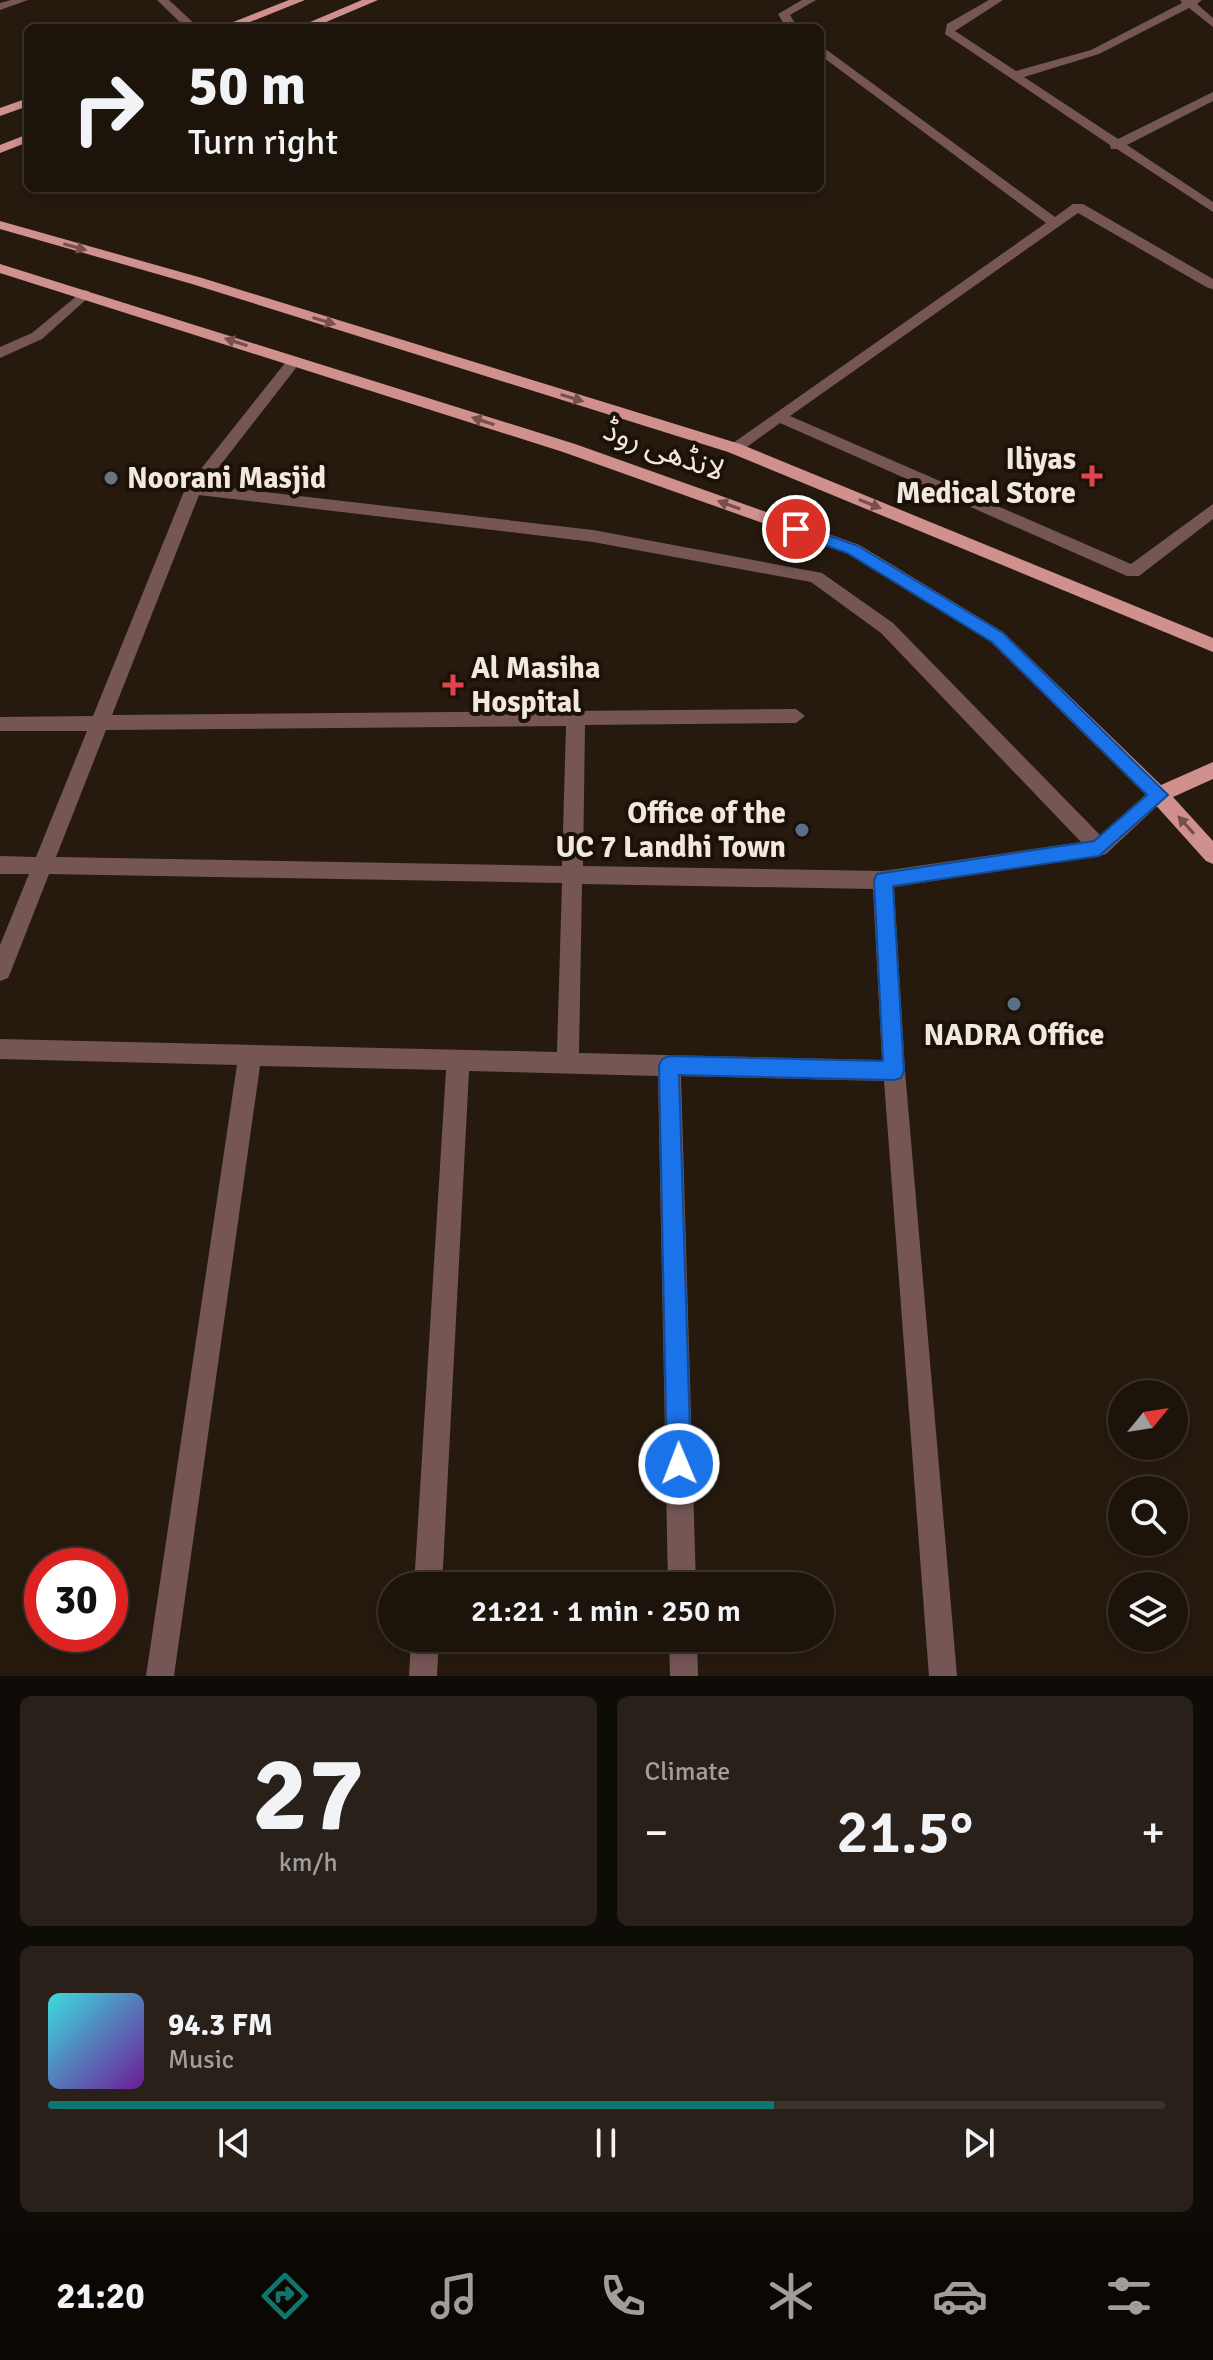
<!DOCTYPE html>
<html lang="en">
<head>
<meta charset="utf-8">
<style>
	body { margin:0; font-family:Signika,"Noto Sans Arabic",sans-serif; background:#292119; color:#f1f3f6; height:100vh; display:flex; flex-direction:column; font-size:30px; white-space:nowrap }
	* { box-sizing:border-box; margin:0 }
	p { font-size:26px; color:#a09e9d }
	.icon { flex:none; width:44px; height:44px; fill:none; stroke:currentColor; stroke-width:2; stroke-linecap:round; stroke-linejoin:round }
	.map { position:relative; height:1676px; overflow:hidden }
	.drawer { display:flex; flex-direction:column; gap:20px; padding:20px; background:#0f0b06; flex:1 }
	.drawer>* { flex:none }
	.guide { position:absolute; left:24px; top:24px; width:800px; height:168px; border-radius:12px; box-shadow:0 4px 12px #0003,0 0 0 2px #3a332c; background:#1c140b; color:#f1f3f6; overflow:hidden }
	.needle { width:52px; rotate:60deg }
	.controls { position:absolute; left:1108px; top:1380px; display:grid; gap:16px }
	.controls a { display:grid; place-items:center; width:80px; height:80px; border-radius:50%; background:#1c140b; box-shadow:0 4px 12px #0003,0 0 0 2px #3a332c; font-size:40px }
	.speed { position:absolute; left:24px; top:1548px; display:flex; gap:16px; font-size:40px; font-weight:700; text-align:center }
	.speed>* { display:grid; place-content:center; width:104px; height:104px; border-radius:50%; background:#1c140b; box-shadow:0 4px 12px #0003,0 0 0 2px #3a332c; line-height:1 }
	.speed .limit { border:12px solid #d22; background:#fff; color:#111 }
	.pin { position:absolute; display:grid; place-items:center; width:68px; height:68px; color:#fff; margin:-34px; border:4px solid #fff; border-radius:50%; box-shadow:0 2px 8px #0007 }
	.me { position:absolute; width:88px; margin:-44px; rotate:359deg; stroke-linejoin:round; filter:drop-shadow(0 0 6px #0008) }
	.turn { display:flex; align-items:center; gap:28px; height:168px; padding:0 32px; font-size:36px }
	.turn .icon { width:104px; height:104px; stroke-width:2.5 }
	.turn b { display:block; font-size:56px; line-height:68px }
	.big { font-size:60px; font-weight:600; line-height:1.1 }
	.drawer .tile { flex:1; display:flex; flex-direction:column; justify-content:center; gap:12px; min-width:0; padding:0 28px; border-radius:12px; background:#292119 }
	.drawer .dial { align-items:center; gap:0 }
	.dial b { font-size:104px; line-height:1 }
	.song { display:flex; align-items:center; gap:24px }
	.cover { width:96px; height:96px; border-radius:12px; background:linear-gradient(135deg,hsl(180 70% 55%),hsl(280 70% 35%)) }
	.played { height:8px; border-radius:4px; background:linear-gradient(90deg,#0f766e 65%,#3a332c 65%) }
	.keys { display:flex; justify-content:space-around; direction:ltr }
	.heat { display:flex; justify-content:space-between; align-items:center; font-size:44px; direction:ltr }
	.drawer .tiles { flex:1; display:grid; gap:20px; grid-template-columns:1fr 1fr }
	.tile:last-child { grid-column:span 2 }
	.trip { position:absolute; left:378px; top:1572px; width:456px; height:80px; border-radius:40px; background:#1c140b; box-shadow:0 4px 12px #0003,0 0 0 2px #3a332c; font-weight:600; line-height:80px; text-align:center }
	.menu { display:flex; height:128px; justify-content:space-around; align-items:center; background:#0b0804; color:#a09e9d }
	.menu .icon { width:56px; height:56px }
	.menu .selected { color:#0f766e }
	.menu b { font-size:36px; color:#f1f3f6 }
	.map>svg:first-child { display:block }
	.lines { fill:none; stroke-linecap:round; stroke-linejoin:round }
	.minor { fill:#755655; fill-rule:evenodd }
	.major { fill:#cf908e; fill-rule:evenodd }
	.oneway { fill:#76504a }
	.route { fill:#1a73e8; stroke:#114b97; stroke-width:2 }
	.health-dot { fill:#e0444e; stroke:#1c1107; stroke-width:3 }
	.worship-dot { fill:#6b7280; stroke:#1c1107; stroke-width:3 }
	.service-dot { fill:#5c6f8a; stroke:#1c1107; stroke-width:3 }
	.labels { text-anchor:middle; stroke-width:8; stroke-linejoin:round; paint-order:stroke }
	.street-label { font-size:30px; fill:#f1e8e1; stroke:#1c1107 }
	.poi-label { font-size:30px; font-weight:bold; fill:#f1e8e1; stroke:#1c1107; text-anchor:end }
</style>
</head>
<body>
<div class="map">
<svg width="1213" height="1676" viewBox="0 0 1213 1676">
	<rect width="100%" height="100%" fill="#261a0f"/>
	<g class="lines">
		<path class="minor" d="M 11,0 L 28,0 L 0,10 L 0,3 Z
			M 157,0 L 169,0 L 199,28 L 186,28 Z
			M 802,0 L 816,0 L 790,15 L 798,28 L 786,28 L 778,14 Z
			M 989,0 L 1003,0 L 955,31 L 1016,71 L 1091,50 L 1182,3 L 1180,0 L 1202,0 L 1197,4 L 1213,18 L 1213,27 L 1189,8 L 1099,54 L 1024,77 L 1118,139 L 1213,92 L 1213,101 L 1127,145 L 1213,202 L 1213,212 L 1117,149 L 1111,149 L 1110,145 L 945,34 L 947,24 Z
			M 820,45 L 1055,217 L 1073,204 L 1083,204 L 1213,279 L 1213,289 L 1208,288 L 1078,213 L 790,416 L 1131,564 L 1213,504 L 1213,519 L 1139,576 L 1127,576 L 780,423 L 740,452 L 734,453 L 726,448 L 1046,223 L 820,55 Z
			M 84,290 L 89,291 L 89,297 L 42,339 L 0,358 L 0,347 L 32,333 Z
			M 294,356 L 301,361 L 299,364 L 205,485 L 593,530 L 822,573 L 893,623 L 1100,835 L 1152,789 L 1166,789 L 1169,795 L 1106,854 L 1099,856 L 894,887 L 905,1071 L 957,1676 L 929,1676 L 884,1081 L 681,1076 L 696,1586 L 668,1586 L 658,1076 L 469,1071 L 442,1586 L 414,1586 L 446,1070 L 260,1066 L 174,1676 L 146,1676 L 237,1065 L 0,1059 L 0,1039 L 557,1052 L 562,883 L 49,874 L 11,971 L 8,978 L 0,981 L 0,945 L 29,874 L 0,874 L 0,856 L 36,857 L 87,731 L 0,731 L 0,717 L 93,716 L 185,489 L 289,358 ZM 199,495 L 593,542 L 811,582 L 881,633 L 1081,842 L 883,871 L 583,866 L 585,725 L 796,723 L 805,716 L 796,709 L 112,715 ZM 566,726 L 562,866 L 56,857 L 106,730 ZM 582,884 L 873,889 L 882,1060 L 579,1053 Z
			M 411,1638 L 439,1638 L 437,1676 L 409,1676 Z
			M 669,1638 L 697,1638 L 698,1676 L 670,1676 Z"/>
		<path class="major" d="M 289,0 L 305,0 L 235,28 L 218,28 Z
			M 362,0 L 378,0 L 312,28 L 296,28 Z
			M 28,98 L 28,106 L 0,116 L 0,108 Z
			M 28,134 L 28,142 L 0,153 L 0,145 Z
			M 0,221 L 202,278 L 740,444 L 1213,638 L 1213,652 L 728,452 L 192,284 L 0,229 Z
			M 0,264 L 575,444 L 859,545 L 1003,632 L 1161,785 L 1213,762 L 1213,779 L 1173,797 L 1213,841 L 1213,864 L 1206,861 L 1152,801 L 991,642 L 847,553 L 563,452 L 0,273 Z"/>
	</g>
	<defs><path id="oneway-solid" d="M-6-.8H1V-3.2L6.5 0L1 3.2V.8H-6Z" transform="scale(2)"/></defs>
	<g class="oneway">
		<use href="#oneway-solid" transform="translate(75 247) rotate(16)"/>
		<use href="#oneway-solid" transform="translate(324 321) rotate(17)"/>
		<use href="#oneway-solid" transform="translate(236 342) rotate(-162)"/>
		<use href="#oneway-solid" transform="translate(572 398) rotate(17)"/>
		<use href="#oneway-solid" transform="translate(483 421) rotate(-162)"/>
		<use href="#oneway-solid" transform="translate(870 504) rotate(22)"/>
		<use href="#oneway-solid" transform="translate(729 505) rotate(-160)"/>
		<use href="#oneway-solid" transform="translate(1186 825) rotate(-132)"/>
	</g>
	<path class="route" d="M 796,524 L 858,546 L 1003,633 L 1168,795 L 1099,856 L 893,886 L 904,1071 L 901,1078 L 894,1080 L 679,1075 L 691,1464 L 687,1472 L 679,1476 L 670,1472 L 667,1464 L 659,1066 L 662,1059 L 669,1056 L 883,1061 L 874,880 L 877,874 L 1094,841 L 1147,795 L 992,642 L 847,553 L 791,533 L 788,529 Z"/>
	<g class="health-dot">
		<path d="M1088 464h8v8h8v8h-8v8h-8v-8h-8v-8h8z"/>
		<path d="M449 673h8v8h8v8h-8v8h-8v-8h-8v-8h8z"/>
	</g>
	<circle class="worship-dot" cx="111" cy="478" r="8"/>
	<g class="service-dot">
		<circle cx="802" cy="830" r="8"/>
		<circle cx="1014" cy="1004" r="8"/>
	</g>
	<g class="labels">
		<g class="street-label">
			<text transform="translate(664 450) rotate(20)" y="10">لانڈھی روڈ</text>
		</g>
		<g class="poi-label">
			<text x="1076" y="469">Iliyas<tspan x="1076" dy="34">Medical Store</tspan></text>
			<text x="127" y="488" text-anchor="start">Noorani Masjid</text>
			<text x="471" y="678" text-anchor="start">Al Masiha<tspan x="471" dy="34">Hospital</tspan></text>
			<text x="786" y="823">Office of the<tspan x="786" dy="34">UC 7 Landhi Town</tspan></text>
			<text x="1014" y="1045" text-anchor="middle">NADRA Office</text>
		</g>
	</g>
</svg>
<div class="controls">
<a><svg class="needle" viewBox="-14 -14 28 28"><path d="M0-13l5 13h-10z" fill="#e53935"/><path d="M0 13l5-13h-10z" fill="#a09e9d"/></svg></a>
<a><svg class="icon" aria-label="search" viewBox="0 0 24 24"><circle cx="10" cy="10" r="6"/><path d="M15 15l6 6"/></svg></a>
<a><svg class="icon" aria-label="layers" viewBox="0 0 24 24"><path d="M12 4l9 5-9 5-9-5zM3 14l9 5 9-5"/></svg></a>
</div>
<div class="speed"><div class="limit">30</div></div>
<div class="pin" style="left:796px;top:529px;background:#d93025"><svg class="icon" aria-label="arrive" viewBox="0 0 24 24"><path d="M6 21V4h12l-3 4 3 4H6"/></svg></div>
<svg class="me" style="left:679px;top:1464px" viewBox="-20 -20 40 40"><circle r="17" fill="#1a73e8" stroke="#fff" stroke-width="3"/><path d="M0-11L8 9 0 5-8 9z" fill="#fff"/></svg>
<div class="trip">21:21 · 1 min · 250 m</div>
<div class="guide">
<div class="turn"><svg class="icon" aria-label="right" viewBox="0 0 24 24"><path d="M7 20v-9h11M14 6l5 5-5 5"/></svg><div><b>50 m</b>Turn right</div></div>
</div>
</div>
<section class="drawer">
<div class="tiles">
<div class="tile dial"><b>27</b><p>km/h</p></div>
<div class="tile"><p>Climate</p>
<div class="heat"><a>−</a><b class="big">21.5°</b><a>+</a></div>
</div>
<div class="tile">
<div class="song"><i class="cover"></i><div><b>94.3 FM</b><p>Music</p></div></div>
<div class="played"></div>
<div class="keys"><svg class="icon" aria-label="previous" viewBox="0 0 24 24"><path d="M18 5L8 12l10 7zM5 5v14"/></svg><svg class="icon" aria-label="pause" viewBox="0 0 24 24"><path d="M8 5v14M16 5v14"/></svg><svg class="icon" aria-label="next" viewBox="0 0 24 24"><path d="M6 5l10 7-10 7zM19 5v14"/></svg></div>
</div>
</div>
</section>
<nav class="menu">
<b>21:20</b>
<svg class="icon selected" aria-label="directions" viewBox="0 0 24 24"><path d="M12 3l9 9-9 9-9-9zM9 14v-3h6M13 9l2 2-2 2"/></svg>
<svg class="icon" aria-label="music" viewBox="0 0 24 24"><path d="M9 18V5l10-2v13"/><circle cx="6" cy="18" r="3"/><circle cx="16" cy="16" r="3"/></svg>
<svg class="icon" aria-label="phone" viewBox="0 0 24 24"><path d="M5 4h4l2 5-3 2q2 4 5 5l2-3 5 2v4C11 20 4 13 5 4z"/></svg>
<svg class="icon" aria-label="climate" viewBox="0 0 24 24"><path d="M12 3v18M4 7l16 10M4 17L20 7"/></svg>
<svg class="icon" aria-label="car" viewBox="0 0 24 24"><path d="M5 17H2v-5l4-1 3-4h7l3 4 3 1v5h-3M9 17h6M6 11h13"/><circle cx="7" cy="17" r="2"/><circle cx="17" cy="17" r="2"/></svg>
<svg class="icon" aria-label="filters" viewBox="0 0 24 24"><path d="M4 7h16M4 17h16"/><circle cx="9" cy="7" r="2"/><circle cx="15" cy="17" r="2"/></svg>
</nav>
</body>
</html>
